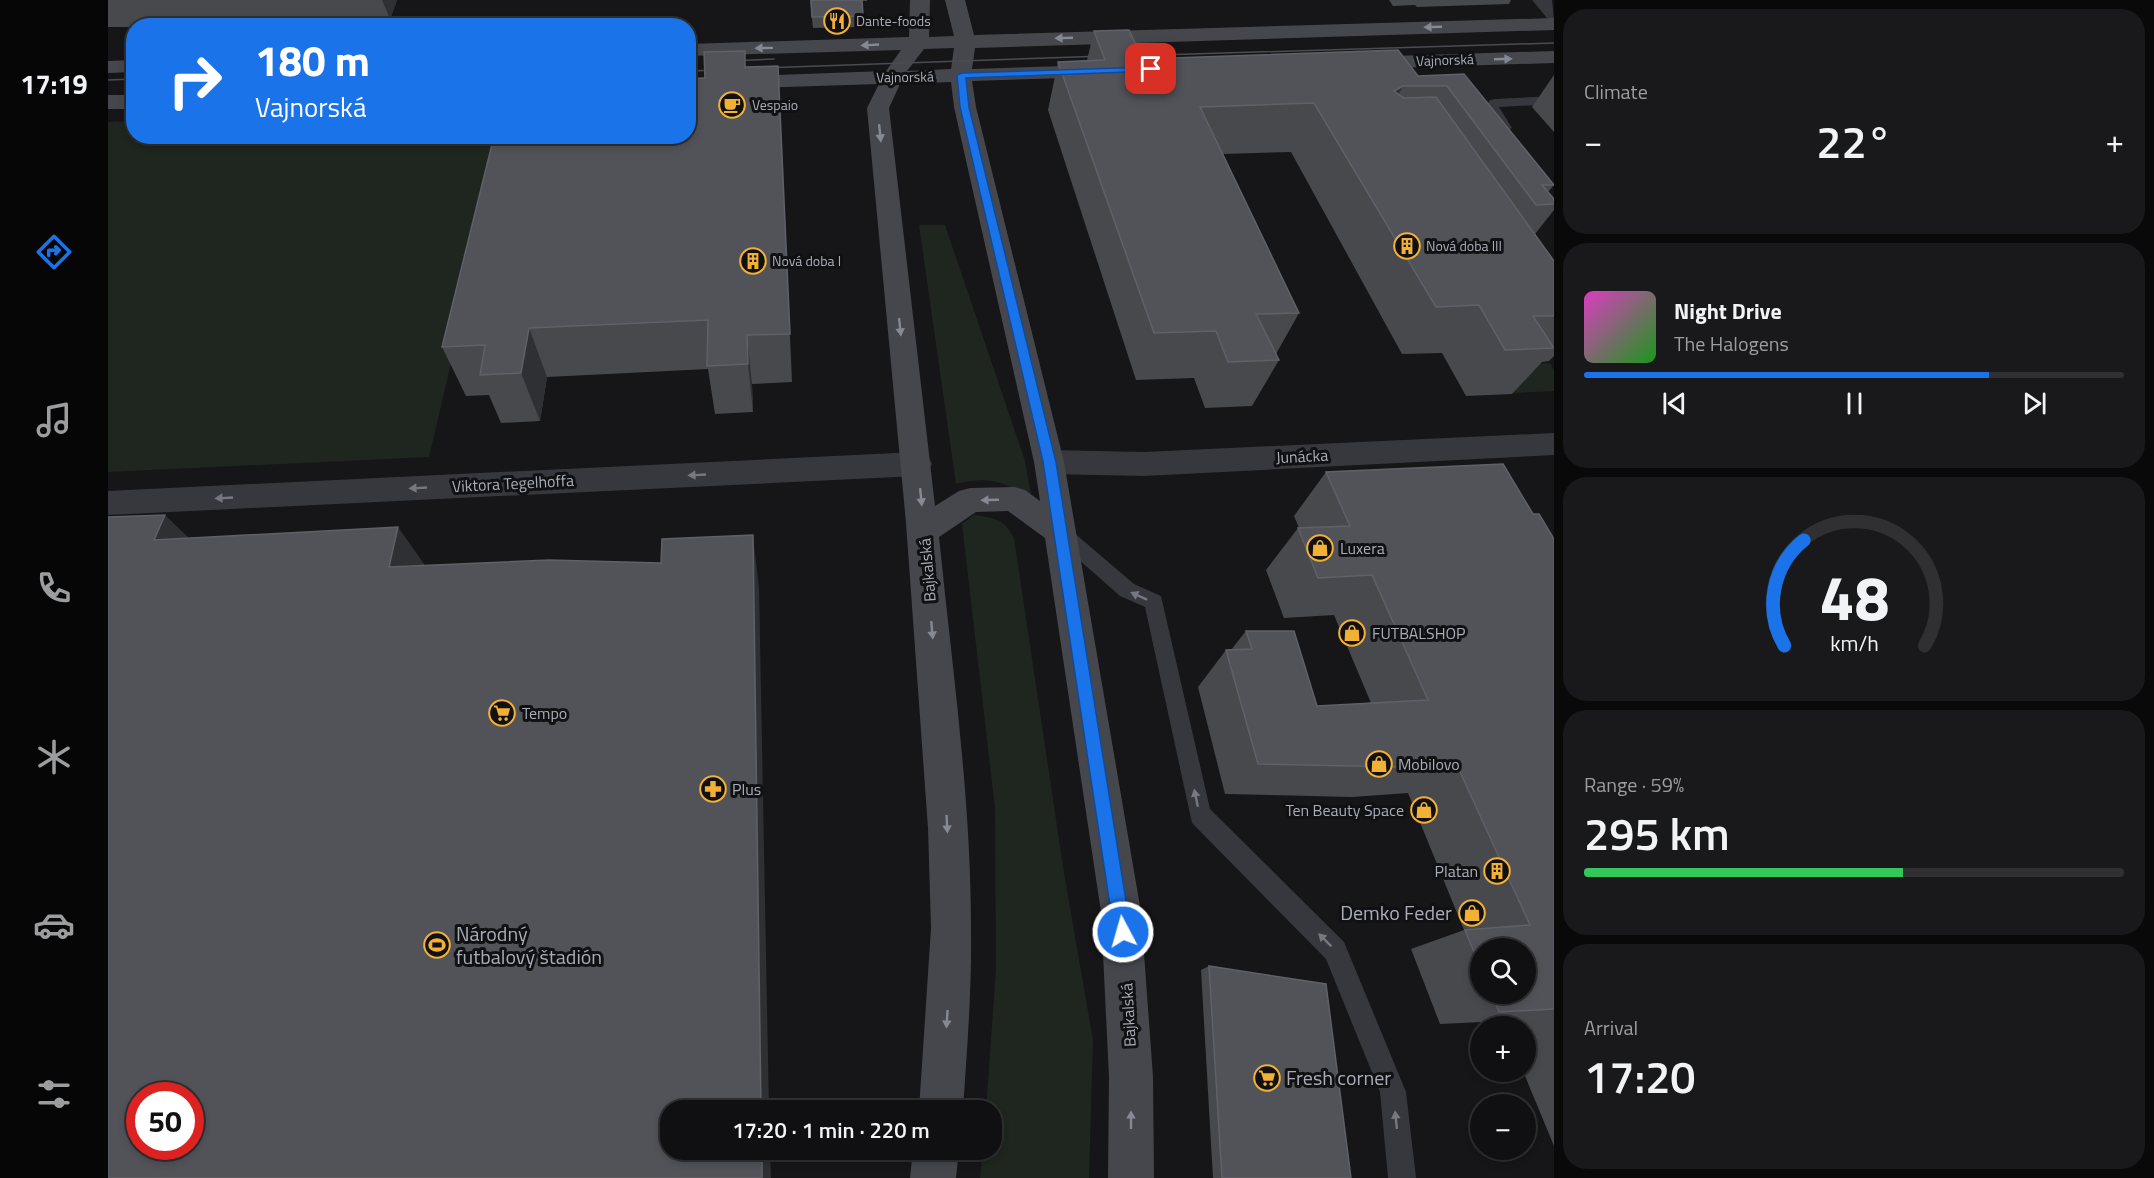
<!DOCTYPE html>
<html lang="en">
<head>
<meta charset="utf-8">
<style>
	body { margin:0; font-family:"Titillium Web",sans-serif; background:#19191b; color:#f1f3f6; height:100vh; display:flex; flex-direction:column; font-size:22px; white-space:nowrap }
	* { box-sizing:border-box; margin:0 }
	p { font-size:20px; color:#9c9d9f }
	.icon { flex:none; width:33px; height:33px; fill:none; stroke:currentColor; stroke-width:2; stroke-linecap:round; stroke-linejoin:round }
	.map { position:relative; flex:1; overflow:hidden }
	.side { display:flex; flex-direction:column; gap:9px; padding:9px; background:#09090a; width:600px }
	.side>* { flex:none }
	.hud { position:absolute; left:18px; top:18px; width:570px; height:126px; border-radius:24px; box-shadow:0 3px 9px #0003,0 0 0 2px #303032; background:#1a73e8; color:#fff; overflow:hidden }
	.tools { position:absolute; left:1362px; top:938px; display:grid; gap:12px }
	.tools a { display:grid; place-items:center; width:66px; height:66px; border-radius:50%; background:#101012; box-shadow:0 3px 9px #0003,0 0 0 2px #303032; font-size:30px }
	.speed { position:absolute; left:18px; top:1082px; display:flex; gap:12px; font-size:30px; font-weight:700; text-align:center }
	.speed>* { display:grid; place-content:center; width:78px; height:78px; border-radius:50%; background:#101012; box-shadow:0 3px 9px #0003,0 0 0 2px #303032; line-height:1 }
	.speed .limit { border:9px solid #d22; background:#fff; color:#111 }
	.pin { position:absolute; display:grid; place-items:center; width:51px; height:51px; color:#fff; margin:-26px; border-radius:12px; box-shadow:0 3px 9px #0006 }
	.me { position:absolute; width:66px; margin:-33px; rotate:354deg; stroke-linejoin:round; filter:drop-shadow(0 0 4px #0008) }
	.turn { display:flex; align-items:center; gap:21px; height:126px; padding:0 30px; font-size:27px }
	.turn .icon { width:78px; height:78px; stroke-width:2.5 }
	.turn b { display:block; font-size:42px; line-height:51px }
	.big { font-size:45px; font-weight:600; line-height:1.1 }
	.side .card { flex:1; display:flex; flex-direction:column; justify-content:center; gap:9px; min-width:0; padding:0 21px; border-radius:24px; background:#19191b }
	.side .dial { align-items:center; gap:0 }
	.dial svg { height:156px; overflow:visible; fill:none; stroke:#303032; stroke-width:7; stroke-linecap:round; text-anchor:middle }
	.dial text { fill:#f1f3f6; stroke:none }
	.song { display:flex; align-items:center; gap:18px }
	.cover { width:72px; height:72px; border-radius:9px; background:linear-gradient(135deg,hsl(310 70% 55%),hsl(120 70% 35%)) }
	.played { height:6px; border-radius:3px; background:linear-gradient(90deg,#1a73e8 75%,#303032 75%) }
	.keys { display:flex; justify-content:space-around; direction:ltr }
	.heat { display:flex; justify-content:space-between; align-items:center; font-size:33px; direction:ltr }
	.charge { height:9px; border-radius:4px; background:linear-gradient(90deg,#34c759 59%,#303032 0) }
	.trip { position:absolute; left:552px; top:1100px; width:342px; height:60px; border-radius:24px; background:#101012; box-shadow:0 3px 9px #0003,0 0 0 2px #303032; font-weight:600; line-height:60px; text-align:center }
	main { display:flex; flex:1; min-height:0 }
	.tab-bar { display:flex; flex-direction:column; width:108px; justify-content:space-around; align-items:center; background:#060607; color:#9c9d9f }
	.tab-bar .icon { width:42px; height:42px }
	.tab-bar .selected { color:#1a73e8 }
	.tab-bar b { font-size:27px; color:#f1f3f6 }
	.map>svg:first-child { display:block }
	.green { fill:#1e261f }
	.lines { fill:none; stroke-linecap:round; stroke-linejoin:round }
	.lane { fill:#37383d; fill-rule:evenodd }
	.street { fill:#37383d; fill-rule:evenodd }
	.secondary { fill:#45474d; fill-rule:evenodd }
	.tram { stroke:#4a4c52; stroke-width:1.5 }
	.wall { fill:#47494d; fill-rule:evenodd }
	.shaded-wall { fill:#2f3033 }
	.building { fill:#525359; stroke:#5f6168; stroke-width:1.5; fill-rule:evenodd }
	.oneway { fill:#858993 }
	.oneway2 { fill:#757881 }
	.route { fill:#1a73e8; stroke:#114b97; stroke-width:1.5 }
	.labels { text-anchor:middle; stroke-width:6; stroke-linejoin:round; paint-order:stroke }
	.far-poi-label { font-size:14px; fill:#a8adb8; stroke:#111113; text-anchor:start }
	.far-street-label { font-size:14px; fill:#a8adb8; stroke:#111113 }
	.street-label { font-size:16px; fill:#a8adb8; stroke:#111113 }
	.poi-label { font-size:16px; fill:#a8adb8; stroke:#111113; text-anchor:start }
	.near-poi-label { font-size:20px; fill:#a8adb8; stroke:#111113; text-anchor:start }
</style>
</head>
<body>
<main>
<nav class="tab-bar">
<b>17:19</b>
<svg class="icon selected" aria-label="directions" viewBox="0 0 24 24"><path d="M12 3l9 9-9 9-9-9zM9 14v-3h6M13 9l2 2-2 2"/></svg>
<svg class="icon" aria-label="music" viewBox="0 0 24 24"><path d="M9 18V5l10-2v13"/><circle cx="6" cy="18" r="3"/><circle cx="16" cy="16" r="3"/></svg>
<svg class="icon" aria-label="phone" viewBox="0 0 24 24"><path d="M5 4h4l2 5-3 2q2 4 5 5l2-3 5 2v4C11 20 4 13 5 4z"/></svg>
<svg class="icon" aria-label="climate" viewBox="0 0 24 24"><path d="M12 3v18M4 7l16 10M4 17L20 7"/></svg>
<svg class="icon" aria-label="car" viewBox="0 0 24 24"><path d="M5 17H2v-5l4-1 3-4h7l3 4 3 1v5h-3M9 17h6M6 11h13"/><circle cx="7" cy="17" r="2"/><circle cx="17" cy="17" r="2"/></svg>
<svg class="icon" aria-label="filters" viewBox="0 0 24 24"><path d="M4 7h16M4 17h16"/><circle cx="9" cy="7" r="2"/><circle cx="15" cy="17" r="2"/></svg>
</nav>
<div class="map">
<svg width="1446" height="1178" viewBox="0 0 1446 1178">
	<rect width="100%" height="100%" fill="#161618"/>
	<path class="green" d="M 25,121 L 26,136 L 396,137 L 321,457 L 0,472 L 0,122 Z
		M 811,225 L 837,225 L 917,461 L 924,500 C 896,481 881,476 848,484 Z
		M 1442,363 L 1446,370 L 1446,391 L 1406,393 L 1389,366 Z
		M 866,515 C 887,518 896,519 906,538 L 956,873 L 985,1040 L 981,1178 L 872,1178 L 875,1149 L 884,1149 L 884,1110 L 878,1110 L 888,969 L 887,808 L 854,524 Z"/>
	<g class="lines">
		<path class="lane" d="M 1446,96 L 1446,104 L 1391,107 L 1404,128 L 1397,132 L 1392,131 L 1377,108 L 1382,100 L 1387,99 Z
			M 951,523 L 958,526 L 1026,584 L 1053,596 L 1102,809 L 1236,942 L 1298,1092 L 1308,1178 L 1280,1178 L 1272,1092 L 1218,959 L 1084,823 L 1037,607 L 1012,596 L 944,536 L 942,531 L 944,526 Z"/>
		<path class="street" d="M 1424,0 L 1444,0 L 1446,20 L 1439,18 Z
			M 1446,433 L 1446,455 L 1036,476 L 941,474 L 930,470 L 926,462 L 930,454 L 941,450 L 1036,452 Z
			M 809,452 L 820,456 L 824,464 L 820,472 L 809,476 L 0,515 L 0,491 Z"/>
		<path class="secondary" d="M 802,0 L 822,0 L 821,37 L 846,36 L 837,0 L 857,0 L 866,35 L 1446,18 L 1446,30 L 867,48 L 864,69 L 991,65 L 998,67 L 1002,71 L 998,75 L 991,77 L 864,81 L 868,107 L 956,462 L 1033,912 L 1045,1077 L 1046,1178 L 1000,1178 L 1001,1077 L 993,912 L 937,538 L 900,511 L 868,512 L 831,537 C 844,666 863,797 863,928 C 864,988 859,1049 855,1110 L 811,1110 L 823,928 L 820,828 L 798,523 L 759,108 L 771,84 L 580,90 L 580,78 L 778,71 L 793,50 L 580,56 L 580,44 L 801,37 ZM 846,48 L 843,69 L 799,71 L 816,49 ZM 843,82 L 846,107 L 926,462 L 932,501 L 917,490 L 906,487 L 862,488 L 851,491 L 827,506 L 781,108 L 792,84 Z
			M 1446,51 L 1446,63 L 1253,69 L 1246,67 L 1243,63 L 1246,59 L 1253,57 Z
			M 26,60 L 26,72 L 0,73 L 0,61 Z
			M 0,95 L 26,95 L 26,109 L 0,109 Z
			M 805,1149 L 851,1149 L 848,1178 L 802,1178 Z"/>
		<path class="tram" d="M 1018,56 L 1446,43
			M 621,61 L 666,59
			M 652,68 L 997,56
			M 580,71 L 613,70
			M 0,80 L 26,79"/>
	</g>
	<path class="wall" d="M 0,0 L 289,0 L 282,19 L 63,26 L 26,26 L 26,27 L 0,27 Z
		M 702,0 L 759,0 L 759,1 L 754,1 L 755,16 L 755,27 L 705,28 Z
		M 1281,0 L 1403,0 L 1401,4 L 1309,7 L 1307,5 L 1285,6 Z
		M 986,31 L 1035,59 L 1310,76 L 1356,74 L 1446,185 L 1440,192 L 1446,199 L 1446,210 L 1427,234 L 1446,261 L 1446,356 L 1441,361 L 1434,362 L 1404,394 L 1358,396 L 1334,353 L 1294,354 L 1183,152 L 1115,154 L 1191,313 L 1168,354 L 1171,360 L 1144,406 L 1097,408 L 1086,378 L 1028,380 L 940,110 L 950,62 L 979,60 Z
		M 670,66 L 684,382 L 644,384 L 645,412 L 607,414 L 600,369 L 439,377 L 432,421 L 393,423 L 381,395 L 358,396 L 334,347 L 597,78 L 638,67 Z
		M 1446,75 L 1446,132 L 1424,107 Z
		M 1218,472 L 1425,514 L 1446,539 L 1446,1146 L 1415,1071 L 1418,1071 L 1418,1026 L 1396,1026 L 1394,1021 L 1332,1024 L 1303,949 L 1356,930 L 1300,793 L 1244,797 L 1117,794 L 1090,687 L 1118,650 L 1123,650 L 1138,631 L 1209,706 L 1263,703 L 1226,615 L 1176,618 L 1158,570 L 1190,528 L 1191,528 L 1186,516 ZM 1372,948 L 1418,993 L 1372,993 Z
		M 1101,966 L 1243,1178 L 1105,1178 L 1093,970 Z"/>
	<path class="shaded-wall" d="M 274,0 L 289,0 L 282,19 Z
		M 1295,86 L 1269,135 L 1286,91 Z
		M 421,328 L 439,377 L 432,421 L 413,373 Z
		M 639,335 L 644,384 L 645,412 L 640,364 Z
		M 57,515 L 113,569 L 46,540 Z
		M 290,527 L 328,581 L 281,567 Z
		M 645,535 L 651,588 L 661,1110 L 653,1110 Z
		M 654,1149 L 662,1149 L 663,1178 L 654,1178 Z"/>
	<path class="building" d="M 703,0 L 754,0 L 755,16 L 704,17 Z
		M 1021,30 L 1035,59 L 1290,50 L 1310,76 L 1356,74 L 1446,185 L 1434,185 L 1446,199 L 1446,204 L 1428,205 L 1339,86 L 1295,86 L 1286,91 L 1296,98 L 1328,97 L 1446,261 L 1446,316 L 1425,316 L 1446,348 L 1397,350 L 1371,305 L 1328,307 L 1206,103 L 1092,107 L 1191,313 L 1148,314 L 1171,360 L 1120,362 L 1108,331 L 1046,333 L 950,62 L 997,60 L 986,31 Z
		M 637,51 L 637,67 L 670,66 L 682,334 L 639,335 L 640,364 L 599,366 L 600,320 L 421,328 L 413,373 L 372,375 L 377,345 L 334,347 L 386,136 L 580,136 L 580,79 L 597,78 L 596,52 Z
		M 1395,464 L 1425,514 L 1431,514 L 1446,539 L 1446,1009 L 1391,1012 L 1384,993 L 1418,993 L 1418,948 L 1372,948 L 1372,967 L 1357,930 L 1422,925 L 1348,763 L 1289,767 L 1150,764 L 1118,650 L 1144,649 L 1138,631 L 1186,631 L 1209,706 L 1320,700 L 1264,575 L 1210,578 L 1190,528 L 1242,526 L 1218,472 Z
		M 57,515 L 46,540 L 290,527 L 281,567 L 441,560 L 553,563 L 554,539 L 645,535 L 653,1110 L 562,1110 L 562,1149 L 654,1149 L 654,1178 L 0,1178 L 0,517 ZM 32,1095 L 82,1095 L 82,1146 L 32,1146 Z
		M 1101,966 L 1218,984 L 1243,1178 L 1114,1178 Z"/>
	<defs><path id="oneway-solid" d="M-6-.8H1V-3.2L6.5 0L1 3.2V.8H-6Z" transform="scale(1.5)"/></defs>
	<g class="oneway">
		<use href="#oneway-solid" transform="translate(1325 27) rotate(178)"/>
		<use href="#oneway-solid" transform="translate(956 38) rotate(178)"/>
		<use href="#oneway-solid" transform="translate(762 45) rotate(177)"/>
		<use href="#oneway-solid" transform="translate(656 48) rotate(179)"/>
		<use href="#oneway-solid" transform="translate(1395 59) rotate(-2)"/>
		<use href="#oneway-solid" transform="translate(772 133) rotate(84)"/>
		<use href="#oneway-solid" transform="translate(792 327) rotate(84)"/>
		<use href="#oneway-solid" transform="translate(813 497) rotate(84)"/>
		<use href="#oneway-solid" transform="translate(882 500) rotate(178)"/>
		<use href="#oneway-solid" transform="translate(824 630) rotate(85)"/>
		<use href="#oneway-solid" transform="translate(839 824) rotate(87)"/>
		<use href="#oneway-solid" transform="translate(839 1019) rotate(94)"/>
		<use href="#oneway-solid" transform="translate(1023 1120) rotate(-90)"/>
	</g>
	<g class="oneway2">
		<use href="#oneway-solid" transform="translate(589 475) rotate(177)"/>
		<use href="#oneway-solid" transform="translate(310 488) rotate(177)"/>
		<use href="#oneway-solid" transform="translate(116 498) rotate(177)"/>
		<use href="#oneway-solid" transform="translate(1031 596) rotate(-156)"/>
		<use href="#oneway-solid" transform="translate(1088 798) rotate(-102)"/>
		<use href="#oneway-solid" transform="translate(1217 940) rotate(-135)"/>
		<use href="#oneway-solid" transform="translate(1288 1120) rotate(-96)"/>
	</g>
	<path class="route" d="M 1043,67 L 1047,69 L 1046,71 L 858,78 L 861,107 L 948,462 L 1023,932 L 1021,938 L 1015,940 L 1009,938 L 1006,932 L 935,462 L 852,107 L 849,75 L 854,73 Z"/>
	<defs>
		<g id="restaurant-ring" transform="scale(1.35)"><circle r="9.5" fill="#111113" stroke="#f2b134" stroke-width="1.5"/><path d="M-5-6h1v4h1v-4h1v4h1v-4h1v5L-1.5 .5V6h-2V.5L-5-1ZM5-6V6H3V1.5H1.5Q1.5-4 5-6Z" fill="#f2b134"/></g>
		<g id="cafe-ring" transform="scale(1.35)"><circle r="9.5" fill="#111113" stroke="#f2b134" stroke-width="1.5"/><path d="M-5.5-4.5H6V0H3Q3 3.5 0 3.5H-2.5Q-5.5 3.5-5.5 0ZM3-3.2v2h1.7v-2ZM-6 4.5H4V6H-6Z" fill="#f2b134"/></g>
		<g id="building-ring" transform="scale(1.35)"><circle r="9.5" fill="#111113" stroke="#f2b134" stroke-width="1.5"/><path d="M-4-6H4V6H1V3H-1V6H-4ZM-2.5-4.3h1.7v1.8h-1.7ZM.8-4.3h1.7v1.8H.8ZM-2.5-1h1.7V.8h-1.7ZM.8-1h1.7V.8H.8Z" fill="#f2b134"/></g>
		<g id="shop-ring" transform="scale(1.35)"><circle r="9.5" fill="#111113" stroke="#f2b134" stroke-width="1.5"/><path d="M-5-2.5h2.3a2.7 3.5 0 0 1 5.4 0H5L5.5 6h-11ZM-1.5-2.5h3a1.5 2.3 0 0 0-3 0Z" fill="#f2b134"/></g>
		<g id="supermarket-ring" transform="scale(1.35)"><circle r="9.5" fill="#111113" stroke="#f2b134" stroke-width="1.5"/><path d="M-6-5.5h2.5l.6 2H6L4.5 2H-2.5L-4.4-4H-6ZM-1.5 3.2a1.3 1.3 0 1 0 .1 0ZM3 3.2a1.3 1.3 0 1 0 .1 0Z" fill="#f2b134"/></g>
		<g id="pharmacy-ring" transform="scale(1.35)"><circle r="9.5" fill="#111113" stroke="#f2b134" stroke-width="1.5"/><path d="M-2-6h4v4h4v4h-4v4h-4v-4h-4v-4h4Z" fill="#f2b134"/></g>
		<g id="stadium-ring" transform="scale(1.35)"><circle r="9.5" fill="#111113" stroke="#f2b134" stroke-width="1.5"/><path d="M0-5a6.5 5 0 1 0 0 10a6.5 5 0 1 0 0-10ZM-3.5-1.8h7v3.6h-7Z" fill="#f2b134"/></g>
	</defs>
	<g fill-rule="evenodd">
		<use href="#restaurant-ring" x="729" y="21"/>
		<use href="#cafe-ring" x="624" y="105"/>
		<use href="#building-ring" x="1299" y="246"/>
		<use href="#building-ring" x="645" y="261"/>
		<use href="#shop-ring" x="1212" y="548"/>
		<use href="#shop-ring" x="1244" y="633"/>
		<use href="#supermarket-ring" x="394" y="713"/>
		<use href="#shop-ring" x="1271" y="764"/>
		<use href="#pharmacy-ring" x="605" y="789"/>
		<use href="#shop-ring" x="1316" y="810"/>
		<use href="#building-ring" x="1389" y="871"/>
		<use href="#shop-ring" x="1364" y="913"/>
		<use href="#stadium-ring" x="329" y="945"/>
		<use href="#supermarket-ring" x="1159" y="1078"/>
	</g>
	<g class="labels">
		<g class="far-poi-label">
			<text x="748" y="26">Dante-foods</text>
			<text x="644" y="110">Vespaio</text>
			<text x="1318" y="251">Nová doba III</text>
			<text x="664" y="266">Nová doba I</text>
		</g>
		<g class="far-street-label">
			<text transform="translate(1337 60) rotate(-2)" y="5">Vajnorská</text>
			<text transform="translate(797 77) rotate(-1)" y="5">Vajnorská</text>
		</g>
		<g class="street-label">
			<text transform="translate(1194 456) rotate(-3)" y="6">Junácka</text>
			<text transform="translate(405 483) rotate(-3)" y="6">Viktora Tegelhoffa</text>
			<text transform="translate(819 570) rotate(-95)" y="6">Bajkalská</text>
			<text transform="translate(1020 1015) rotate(-93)" y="6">Bajkalská</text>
		</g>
		<g class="poi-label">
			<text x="1232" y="554">Luxera</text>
			<text x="1264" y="639">FUTBALSHOP</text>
			<text x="414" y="719">Tempo</text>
			<text x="1290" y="770">Mobilovo</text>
			<text x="624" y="795">Plus</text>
			<text x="1296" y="816" text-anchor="end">Ten Beauty Space</text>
			<text x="1370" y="877" text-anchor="end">Platan</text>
		</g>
		<g class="near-poi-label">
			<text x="1344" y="920" text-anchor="end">Demko Feder</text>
			<text x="348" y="941">Národný<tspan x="348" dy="23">futbalový štadión</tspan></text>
			<text x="1178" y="1085">Fresh corner</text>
		</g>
	</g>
</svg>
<div class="tools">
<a><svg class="icon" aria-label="search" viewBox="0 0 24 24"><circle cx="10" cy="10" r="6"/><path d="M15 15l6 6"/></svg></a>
<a>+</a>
<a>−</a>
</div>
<div class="speed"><div class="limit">50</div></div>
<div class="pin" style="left:1043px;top:69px;background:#d93025"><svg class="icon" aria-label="arrive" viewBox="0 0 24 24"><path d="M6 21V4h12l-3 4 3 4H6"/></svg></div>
<svg class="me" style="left:1015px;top:932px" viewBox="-20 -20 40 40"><circle r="17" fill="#1a73e8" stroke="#fff" stroke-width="3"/><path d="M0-11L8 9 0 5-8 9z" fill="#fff"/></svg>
<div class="trip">17:20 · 1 min · 220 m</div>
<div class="hud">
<div class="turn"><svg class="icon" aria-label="right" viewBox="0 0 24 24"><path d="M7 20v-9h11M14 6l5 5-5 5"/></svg><div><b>180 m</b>Vajnorská</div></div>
</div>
</div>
<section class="side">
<div class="card"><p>Climate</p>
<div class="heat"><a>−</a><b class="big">22°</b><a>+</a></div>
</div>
<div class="card">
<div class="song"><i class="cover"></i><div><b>Night Drive</b><p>The Halogens</p></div></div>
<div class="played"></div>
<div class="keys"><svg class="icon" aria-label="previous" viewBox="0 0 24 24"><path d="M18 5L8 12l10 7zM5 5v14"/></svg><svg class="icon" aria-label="pause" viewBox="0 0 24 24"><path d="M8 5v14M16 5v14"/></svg><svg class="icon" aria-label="next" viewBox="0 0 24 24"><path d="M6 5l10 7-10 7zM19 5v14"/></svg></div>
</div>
<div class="card dial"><svg viewBox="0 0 100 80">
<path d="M14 69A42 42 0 1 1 86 69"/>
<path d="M14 69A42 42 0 0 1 24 15" stroke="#1a73e8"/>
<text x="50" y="56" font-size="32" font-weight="700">48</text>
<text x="50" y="72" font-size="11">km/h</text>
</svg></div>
<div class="card"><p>Range · 59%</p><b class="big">295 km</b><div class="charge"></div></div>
<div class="card"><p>Arrival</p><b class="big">17:20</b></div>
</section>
</main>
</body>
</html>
